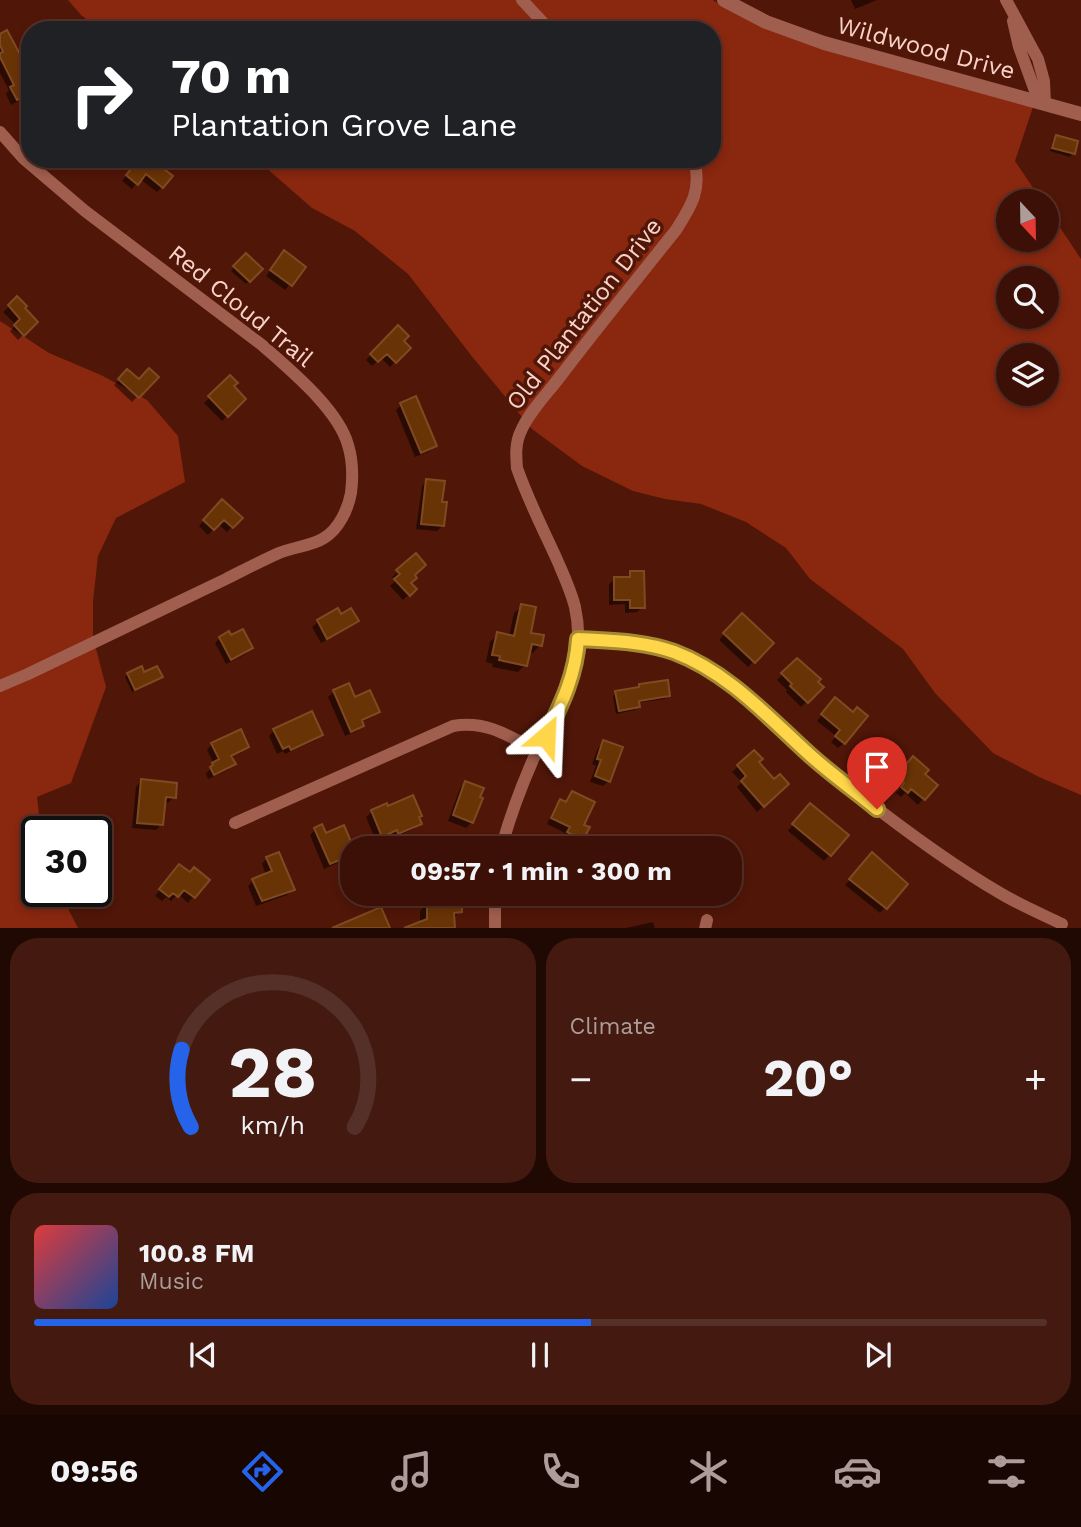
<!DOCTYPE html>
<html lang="en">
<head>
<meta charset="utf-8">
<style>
	body { margin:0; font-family:"Work Sans",sans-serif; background:#431910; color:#f1f3f6; height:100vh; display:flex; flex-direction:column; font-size:26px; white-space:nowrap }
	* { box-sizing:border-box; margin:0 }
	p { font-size:23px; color:#ac9d9b }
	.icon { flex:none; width:38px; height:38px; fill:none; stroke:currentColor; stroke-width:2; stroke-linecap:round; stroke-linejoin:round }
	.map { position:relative; height:928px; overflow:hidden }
	.side { display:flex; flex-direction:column; gap:10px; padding:10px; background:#210903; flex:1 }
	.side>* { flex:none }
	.guide { position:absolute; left:21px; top:21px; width:700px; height:147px; border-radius:28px; box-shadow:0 4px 10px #0003,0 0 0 2px #553028; background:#202124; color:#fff; overflow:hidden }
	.needle { width:46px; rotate:158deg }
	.tools { position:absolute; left:996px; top:189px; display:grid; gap:14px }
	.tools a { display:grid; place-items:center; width:63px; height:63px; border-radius:50%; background:#3c1006; box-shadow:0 4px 10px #0003,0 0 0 2px #553028; font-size:35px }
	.speed { position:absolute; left:21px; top:816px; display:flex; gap:14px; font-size:35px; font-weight:700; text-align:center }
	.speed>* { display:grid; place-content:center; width:91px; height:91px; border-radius:50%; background:#3c1006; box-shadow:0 4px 10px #0003,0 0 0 2px #553028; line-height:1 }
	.speed .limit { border:4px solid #111; border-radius:10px; background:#fff; color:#111 }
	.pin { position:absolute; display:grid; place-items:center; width:60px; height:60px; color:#fff; margin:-72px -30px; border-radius:50% 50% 50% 0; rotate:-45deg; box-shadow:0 0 7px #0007 }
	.pin .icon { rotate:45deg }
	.me { position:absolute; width:77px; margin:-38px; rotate:26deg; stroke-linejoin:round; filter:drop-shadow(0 0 5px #0008) }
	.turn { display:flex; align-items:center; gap:24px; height:147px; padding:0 35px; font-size:32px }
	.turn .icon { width:91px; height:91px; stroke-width:2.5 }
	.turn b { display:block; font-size:49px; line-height:60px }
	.big { font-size:52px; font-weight:700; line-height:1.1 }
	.side .card { flex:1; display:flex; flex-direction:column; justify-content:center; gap:10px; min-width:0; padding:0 24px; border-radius:28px; background:#431910 }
	.side .dial { align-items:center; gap:0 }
	.dial svg { height:182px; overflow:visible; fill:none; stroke:#553028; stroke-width:7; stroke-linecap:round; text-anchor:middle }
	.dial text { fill:#f1f3f6; stroke:none }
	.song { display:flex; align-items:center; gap:21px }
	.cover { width:84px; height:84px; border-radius:10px; background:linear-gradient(135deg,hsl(0 70% 55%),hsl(220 70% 35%)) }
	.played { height:7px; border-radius:4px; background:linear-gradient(90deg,#2563eb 55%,#553028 55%) }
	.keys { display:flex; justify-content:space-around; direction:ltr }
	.heat { display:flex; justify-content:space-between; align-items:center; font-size:38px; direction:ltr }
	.side .tiles { flex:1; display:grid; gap:10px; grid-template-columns:1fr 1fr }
	.card:last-child { grid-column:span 2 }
	.trip { position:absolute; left:340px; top:836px; width:402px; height:70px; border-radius:28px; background:#3c1006; box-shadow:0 4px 10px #0003,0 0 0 2px #553028; font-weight:700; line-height:70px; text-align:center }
	.tab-bar { display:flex; height:112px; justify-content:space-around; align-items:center; background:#180602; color:#ac9d9b }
	.tab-bar .icon { width:49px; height:49px }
	.tab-bar .on { color:#2563eb }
	.tab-bar b { font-size:32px; color:#f1f3f6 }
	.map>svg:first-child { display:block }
	.green { fill:#89270f; fill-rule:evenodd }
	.shadow { fill:#0007 }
	.building { fill:#683405; stroke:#7f4a22; stroke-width:2 }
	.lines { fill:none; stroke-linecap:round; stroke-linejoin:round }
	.minor { stroke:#a05e4e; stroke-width:12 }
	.tertiary { stroke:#a05e4e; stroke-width:14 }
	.route-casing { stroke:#a68a30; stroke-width:18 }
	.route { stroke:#ffd54a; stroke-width:12 }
	.labels { text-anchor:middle; stroke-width:7; stroke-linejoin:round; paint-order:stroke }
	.street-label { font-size:24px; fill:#f9d3c9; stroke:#501608 }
</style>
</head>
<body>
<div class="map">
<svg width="1081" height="929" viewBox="0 0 1081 929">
	<rect width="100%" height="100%" fill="#501608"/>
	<path class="green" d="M 68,0 L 713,0 L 736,14 L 1033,107 L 1015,161 L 1042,201 L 1008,201 L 1008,240 L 1046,240 L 1047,208 L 1081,259 L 1081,795 L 1039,777 L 993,753 L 935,693 L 903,649 L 810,579 L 786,548 L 746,522 L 701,504 L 665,499 L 633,491 L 582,466 L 532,429 L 474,359 L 408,274 L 355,231 L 312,208 L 256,159 L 712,159 L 712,30 L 100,30 L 81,15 ZM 1008,278 L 1046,278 L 1046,317 L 1008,317 ZM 1008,355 L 1046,355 L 1046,394 L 1008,394 Z
		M 0,321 L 49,353 L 101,375 L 147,400 L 178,436 L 185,482 L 116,518 L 98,556 L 93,601 L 93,637 L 106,687 L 71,783 L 37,797 L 41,831 L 37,831 L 37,891 L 59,891 L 78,928 L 0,928 Z"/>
	<path class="shadow" d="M 851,0 L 877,0 L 855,9 Z
		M 0,36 L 29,75 L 23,81 L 29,93 L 24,98 L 11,105 L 6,94 L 9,90 L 0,73 Z
		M 1056,137 L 1073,153 L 1070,157 L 1050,151 L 1053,140 Z
		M 140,159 L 162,187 L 157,192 L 140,179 L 132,189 L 122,181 Z
		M 246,255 L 260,269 L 246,284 L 231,271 Z
		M 279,258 L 304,267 L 285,290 L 266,276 Z
		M 17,299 L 22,308 L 36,322 L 18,340 L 10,331 L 16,325 L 3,312 Z
		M 398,328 L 401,341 L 408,348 L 390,367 L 381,358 L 372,366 L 366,360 Z
		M 128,371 L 139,382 L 156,377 L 132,402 L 114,385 Z
		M 230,377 L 231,386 L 244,399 L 222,421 L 204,403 Z
		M 401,405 L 435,446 L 430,451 L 415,457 L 396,410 Z
		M 427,480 L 440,503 L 443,525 L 437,531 L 416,529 L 422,486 Z
		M 222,501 L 240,518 L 227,532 L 218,524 L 208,535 L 199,526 Z
		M 416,556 L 413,575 L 409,583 L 415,589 L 403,600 L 390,586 L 396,580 L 392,577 Z
		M 631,573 L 643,607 L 637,612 L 625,613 L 625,604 L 609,605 L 609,584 L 615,579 L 625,579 Z
		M 522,606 L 529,634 L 540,645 L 533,653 L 528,652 L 525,665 L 518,672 L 492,667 L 493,664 L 486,662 L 490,642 L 498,634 L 509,637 L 514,613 Z
		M 742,616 L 771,643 L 748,667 L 719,640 Z
		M 357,621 L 351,626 L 321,643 L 312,627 L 318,622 Z
		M 220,638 L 251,648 L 246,654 L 226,664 L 215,643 Z
		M 797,660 L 821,687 L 801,707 L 786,692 L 787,690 L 777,680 Z
		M 128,674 L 144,674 L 160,677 L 157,680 L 132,692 L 125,677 Z
		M 349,685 L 354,699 L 378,712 L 372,717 L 361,722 L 362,726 L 357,731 L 345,736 L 328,697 L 334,692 Z
		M 639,686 L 668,695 L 665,699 L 637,703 L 638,706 L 635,710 L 616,714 L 613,696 L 616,693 L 637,689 Z
		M 835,700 L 844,743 L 838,748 L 831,742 L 836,736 L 817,721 Z
		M 274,730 L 321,734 L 316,740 L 285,754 L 283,751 L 277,754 L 269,736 Z
		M 604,742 L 609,781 L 603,786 L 590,782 L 596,766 L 592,764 L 598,748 Z
		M 212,744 L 247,747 L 242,752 L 230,758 L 233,764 L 228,770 L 208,779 L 206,774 L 214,764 L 207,750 Z
		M 754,752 L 757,762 L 774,782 L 787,784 L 757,812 L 737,787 L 742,782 L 732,772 Z
		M 908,764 L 936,785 L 918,805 L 905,793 L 901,797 L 896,793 L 900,789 L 892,782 Z
		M 141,781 L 174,797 L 168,803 L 164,802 L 161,825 L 156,830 L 132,828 L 136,787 Z
		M 466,783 L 472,822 L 466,828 L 448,821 L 460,788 Z
		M 572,793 L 582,826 L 582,839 L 576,845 L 563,838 L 565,833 L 547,824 L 555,807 L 561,802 L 564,803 Z
		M 386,806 L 417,818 L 420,824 L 414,829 L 393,838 L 391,834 L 376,841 L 366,817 L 372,812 Z
		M 805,810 L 846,835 L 824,861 L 788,831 Z
		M 315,830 L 325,835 L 352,855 L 348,858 L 324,869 L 310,835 Z
		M 267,858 L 293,889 L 287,895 L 256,906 L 248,886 L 253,881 L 266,875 L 262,864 Z
		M 867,860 L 906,884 L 880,913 L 845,885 Z
		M 174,871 L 189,874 L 207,880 L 188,903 L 178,894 L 171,901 L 166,897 L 162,901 L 155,896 Z
		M 434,894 L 460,894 L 460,912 L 452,919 L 453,928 L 415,929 L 420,924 L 420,911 Z
		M 537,894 L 563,894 L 563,897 L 557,903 L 536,900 Z
		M 653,922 L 655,929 L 626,929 L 626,928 Z"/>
	<path class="building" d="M 7,30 L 30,73 L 30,76 L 24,79 L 30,90 L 30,94 L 17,100 L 10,87 L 14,85 L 0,57 L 0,53 L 3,52 L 0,45 L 0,34 Z
		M 1056,135 L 1078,141 L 1075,154 L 1052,148 Z
		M 139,159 L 151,159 L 173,176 L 163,188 L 146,174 L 138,185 L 126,175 Z
		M 284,250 L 306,267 L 292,286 L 270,270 Z
		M 246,253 L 263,269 L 250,282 L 233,266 Z
		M 17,296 L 27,306 L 25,308 L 38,322 L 24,336 L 14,325 L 20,319 L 8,305 Z
		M 398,325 L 409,336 L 404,341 L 411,348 L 396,363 L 387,354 L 378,362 L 370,354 Z
		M 149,368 L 159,377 L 139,398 L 118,379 L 127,369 L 139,379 Z
		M 230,375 L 238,383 L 234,386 L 246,399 L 228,417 L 208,396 Z
		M 416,396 L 437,446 L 421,453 L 400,403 Z
		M 426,479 L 445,481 L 442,502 L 447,502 L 444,526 L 421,524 Z
		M 222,499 L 243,518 L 233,528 L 224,520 L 214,530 L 203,520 Z
		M 416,553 L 426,565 L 415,575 L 417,578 L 411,583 L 417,589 L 410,596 L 394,579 L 400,574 L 396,570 Z
		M 630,571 L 644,571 L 645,608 L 630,608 L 630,600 L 614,600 L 614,577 L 630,577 Z
		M 521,604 L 536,607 L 531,633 L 544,635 L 542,646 L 532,644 L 527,666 L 499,660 L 500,656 L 492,655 L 497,632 L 514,636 Z
		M 338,608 L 341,614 L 351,608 L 359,621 L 327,639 L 317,620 Z
		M 742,613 L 774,643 L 755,663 L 723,633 Z
		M 243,629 L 253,648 L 231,660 L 219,637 L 229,631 L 231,635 Z
		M 797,658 L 821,679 L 818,682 L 824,687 L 808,703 L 790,686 L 792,684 L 781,673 Z
		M 142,666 L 144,672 L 157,666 L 163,677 L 135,690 L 127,673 Z
		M 668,680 L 670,696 L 639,701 L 640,707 L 619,711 L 615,691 L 639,687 L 639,684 Z
		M 349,683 L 355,697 L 370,690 L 380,712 L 362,720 L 364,726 L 351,732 L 333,690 Z
		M 835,697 L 853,712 L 857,707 L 868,716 L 845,744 L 835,736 L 840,730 L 821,714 Z
		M 312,711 L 323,735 L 291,750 L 289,746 L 283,749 L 273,729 Z
		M 241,729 L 249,747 L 231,756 L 236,764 L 214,775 L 210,767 L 213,765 L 212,763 L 219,759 L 211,743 Z
		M 603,740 L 623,747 L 610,782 L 595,776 L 601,760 L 597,759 Z
		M 754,750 L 763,759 L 759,762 L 774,779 L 780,774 L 789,784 L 764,807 L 741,781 L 746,776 L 737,765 Z
		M 913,756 L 929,770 L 925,774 L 938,785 L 925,800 L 911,789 L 908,793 L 901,787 L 904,783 L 896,776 Z
		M 141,779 L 177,783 L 176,798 L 166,797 L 163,825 L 137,823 Z
		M 465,781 L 484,788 L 480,797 L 483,798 L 473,823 L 453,815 Z
		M 572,791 L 595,802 L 584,825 L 590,827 L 583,840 L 567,832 L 570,827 L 551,818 L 560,799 L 566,802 Z
		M 413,795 L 422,816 L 419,817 L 422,824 L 398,834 L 397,830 L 382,837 L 371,810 L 387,803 L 388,806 Z
		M 810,803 L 849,835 L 831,856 L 792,824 Z
		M 322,824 L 326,833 L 344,825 L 352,844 L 352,855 L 330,864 L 314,828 Z
		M 279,852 L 295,890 L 262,901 L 252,879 L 272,871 L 266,857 Z
		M 872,852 L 908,884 L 887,909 L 849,879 Z
		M 179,864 L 190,872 L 194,867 L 210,880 L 195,898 L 184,890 L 178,897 L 173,893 L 169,897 L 159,889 Z
		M 434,894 L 462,894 L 462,912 L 454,913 L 455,928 L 404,928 L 427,919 L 427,902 L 434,899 Z
		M 381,907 L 390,928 L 332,928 Z"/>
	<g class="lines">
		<path class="minor" d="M 522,0 L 550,30
			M 1006,0 L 1038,59 L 1044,81 L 1045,104
			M 1013,21 L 1019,47 L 1039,102
			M 0,132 L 24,159 L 85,211 L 262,345 C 290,370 338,409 348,445 C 353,461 353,477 351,493 C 348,509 339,529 324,538 C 312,546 293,547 279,553 C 261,561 244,570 226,579 C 160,611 94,642 28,674 L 0,686
			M 578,639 C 618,641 656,643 692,660 C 734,679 777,726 811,756 C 826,769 842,781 857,793 C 903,829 950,864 1000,893 C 1020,905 1041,914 1062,924
			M 235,823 L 453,726 C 486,720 509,736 537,751
			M 501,849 C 510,816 522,784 536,753 C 560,702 588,667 575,607 C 571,591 564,576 558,562 C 544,531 528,500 517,468 C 516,456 515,443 521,431 C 529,412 546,395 559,378 C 597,328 637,279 676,230 C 692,205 702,189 694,159
			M 495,929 L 495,894
			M 705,929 L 707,920"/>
		<path class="tertiary" d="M 724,0 L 766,22 L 824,43 L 1081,114"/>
	</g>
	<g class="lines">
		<g class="route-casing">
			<path id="route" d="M 546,736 C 561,705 576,675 578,639 C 610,641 643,641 674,652 C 728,672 769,718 810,755 C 831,774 855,791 877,809"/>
		</g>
		<use href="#route" class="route"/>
	</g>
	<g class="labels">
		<g class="street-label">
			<text transform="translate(926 48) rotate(15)" y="8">Wildwood Drive</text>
			<text transform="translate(241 306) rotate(39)" y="8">Red Cloud Trail</text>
			<text transform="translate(584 314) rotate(-52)" y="8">Old Plantation Drive</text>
		</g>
	</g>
</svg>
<div class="tools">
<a><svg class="needle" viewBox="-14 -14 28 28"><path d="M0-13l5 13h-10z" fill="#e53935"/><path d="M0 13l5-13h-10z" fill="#ac9d9b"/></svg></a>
<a><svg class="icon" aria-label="search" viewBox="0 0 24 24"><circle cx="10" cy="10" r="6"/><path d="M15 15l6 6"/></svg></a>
<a><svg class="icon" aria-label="layers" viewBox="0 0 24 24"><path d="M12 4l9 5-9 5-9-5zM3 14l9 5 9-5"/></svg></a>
</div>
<div class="speed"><div class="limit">30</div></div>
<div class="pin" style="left:877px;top:809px;background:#d93025"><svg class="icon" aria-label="arrive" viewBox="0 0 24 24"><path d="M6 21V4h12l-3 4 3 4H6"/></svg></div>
<svg class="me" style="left:546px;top:736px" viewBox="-20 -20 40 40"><path d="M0-17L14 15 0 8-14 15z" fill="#ffd54a" stroke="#fff" stroke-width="4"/></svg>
<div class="trip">09:57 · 1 min · 300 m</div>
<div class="guide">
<div class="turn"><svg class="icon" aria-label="right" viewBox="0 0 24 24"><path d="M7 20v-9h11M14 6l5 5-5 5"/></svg><div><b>70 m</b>Plantation Grove Lane</div></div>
</div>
</div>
<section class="side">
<div class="tiles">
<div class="card dial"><svg viewBox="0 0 100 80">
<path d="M14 69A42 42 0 1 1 86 69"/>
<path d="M14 69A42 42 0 0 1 10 35" stroke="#2563eb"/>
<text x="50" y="56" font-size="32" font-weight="700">28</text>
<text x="50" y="72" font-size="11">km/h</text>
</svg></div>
<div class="card"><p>Climate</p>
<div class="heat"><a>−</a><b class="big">20°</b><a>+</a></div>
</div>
<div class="card">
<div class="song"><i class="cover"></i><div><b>100.8 FM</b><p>Music</p></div></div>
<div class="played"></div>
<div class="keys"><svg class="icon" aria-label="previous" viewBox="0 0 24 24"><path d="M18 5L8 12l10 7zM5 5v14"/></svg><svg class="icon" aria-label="pause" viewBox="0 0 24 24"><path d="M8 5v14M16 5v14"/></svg><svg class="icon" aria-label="next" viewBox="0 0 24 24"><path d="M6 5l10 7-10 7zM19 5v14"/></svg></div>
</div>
</div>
</section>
<nav class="tab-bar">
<b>09:56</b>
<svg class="icon on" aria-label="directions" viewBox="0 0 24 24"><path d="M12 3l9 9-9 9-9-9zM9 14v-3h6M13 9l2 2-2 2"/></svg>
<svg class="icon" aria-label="music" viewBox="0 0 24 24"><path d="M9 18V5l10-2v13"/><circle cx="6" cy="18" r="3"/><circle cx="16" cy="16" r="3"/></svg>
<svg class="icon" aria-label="phone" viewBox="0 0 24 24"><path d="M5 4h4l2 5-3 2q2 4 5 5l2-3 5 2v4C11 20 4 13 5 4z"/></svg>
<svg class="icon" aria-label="climate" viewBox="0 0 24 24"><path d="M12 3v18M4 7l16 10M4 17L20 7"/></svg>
<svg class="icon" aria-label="car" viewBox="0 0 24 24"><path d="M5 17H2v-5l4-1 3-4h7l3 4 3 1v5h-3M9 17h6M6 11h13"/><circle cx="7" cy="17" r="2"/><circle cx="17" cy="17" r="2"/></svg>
<svg class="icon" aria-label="filters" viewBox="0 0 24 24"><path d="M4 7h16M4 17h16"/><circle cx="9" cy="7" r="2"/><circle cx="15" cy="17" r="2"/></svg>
</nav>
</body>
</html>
